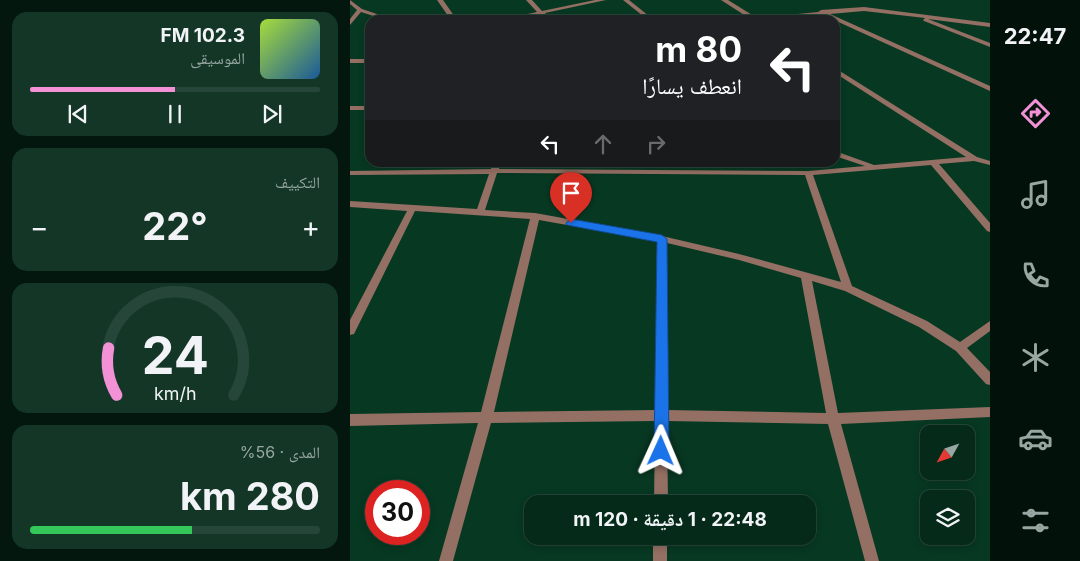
<!DOCTYPE html>
<html lang="ar">
<head>
<meta charset="utf-8">
<style>
	body { margin:0; font-family:Inter,"Noto Naskh Arabic",sans-serif; background:#133627; color:#f1f3f6; direction:rtl; height:100vh; display:flex; flex-direction:column; font-size:19px; white-space:nowrap }
	* { box-sizing:border-box; margin:0 }
	p { font-size:16px; color:#97a7a2 }
	.icon { flex:none; width:28px; height:28px; fill:none; stroke:currentColor; stroke-width:2; stroke-linecap:round; stroke-linejoin:round }
	.map { position:relative; flex:1; overflow:hidden; direction:ltr }
	.details { display:flex; flex-direction:column; gap:12px; padding:12px; background:#03170e; width:350px }
	.details>* { flex:none }
	.banner { position:absolute; left:15px; top:15px; width:475px; height:152px; border-radius:15px; box-shadow:0 2px 8px #0003,0 0 0 1px #264639; direction:rtl; background:#202124; color:#fff; overflow:hidden }
	.needle { width:32px; rotate:230deg }
	.controls { position:absolute; left:570px; top:425px; display:grid; gap:10px }
	.controls a { display:grid; place-items:center; width:55px; height:55px; border-radius:10px; background:#052a1a; box-shadow:0 2px 8px #0003,0 0 0 1px #264639; font-size:25px }
	.speed { position:absolute; left:15px; top:480px; display:flex; gap:10px; font-size:25px; font-weight:700; text-align:center }
	.speed>* { display:grid; place-content:center; width:65px; height:65px; border-radius:50%; background:#052a1a; box-shadow:0 2px 8px #0003,0 0 0 1px #264639; line-height:1 }
	.speed .limit { border:8px solid #d22; background:#fff; color:#111 }
	.pin { position:absolute; display:grid; place-items:center; width:42px; height:42px; color:#fff; margin:-51px -21px; border-radius:50% 50% 50% 0; rotate:-45deg; box-shadow:0 0 5px #0007 }
	.pin .icon { rotate:45deg }
	.me { position:absolute; width:55px; margin:-28px; rotate:1deg; stroke-linejoin:round; filter:drop-shadow(0 0 4px #0008) }
	.turn { display:flex; align-items:center; gap:18px; height:105px; padding:0 15px; font-size:22px }
	.turn .icon { width:65px; height:65px; stroke-width:2.5 }
	.turn b { display:block; font-size:35px; line-height:42px }
	.lanes { display:flex; align-items:center; height:48px; padding:0 15px; background:#0003; justify-content:center; gap:25px; direction:ltr }
	.lanes .off { opacity:.35 }
	.big { font-size:38px; font-weight:700; line-height:1.1 }
	.details .widget { flex:1; display:flex; flex-direction:column; justify-content:center; gap:8px; min-width:0; padding:0 18px; border-radius:15px; background:#133627 }
	.details .dial { align-items:center; gap:0 }
	.dial svg { height:130px; overflow:visible; fill:none; stroke:#264639; stroke-width:7; stroke-linecap:round; text-anchor:middle }
	.dial text { fill:#f1f3f6; stroke:none }
	.song { display:flex; align-items:center; gap:15px }
	.cover { width:60px; height:60px; border-radius:8px; background:linear-gradient(135deg,hsl(80 70% 55%),hsl(210 70% 35%)) }
	.played { height:5px; border-radius:2px; background:linear-gradient(90deg,#f291d6 50%,#264639 50%) }
	.keys { display:flex; justify-content:space-around; direction:ltr }
	.heat { display:flex; justify-content:space-between; align-items:center; font-size:28px; direction:ltr }
	.charge { height:8px; border-radius:4px; background:linear-gradient(90deg,#34c759 56%,#264639 0) }
	.trip { position:absolute; left:174px; top:495px; width:292px; height:50px; border-radius:15px; background:#052a1a; box-shadow:0 2px 8px #0003,0 0 0 1px #264639; font-weight:700; line-height:50px; text-align:center; direction:rtl }
	main { display:flex; flex:1; min-height:0 }
	.tabs { display:flex; flex-direction:column; width:90px; justify-content:space-around; align-items:center; background:#02110a; color:#97a7a2 }
	.tabs .icon { width:35px; height:35px }
	.tabs .current { color:#f291d6 }
	.tabs b { font-size:22px; color:#f1f3f6 }
	.map>svg:first-child { display:block }
	.lines { fill:none; stroke-linecap:round; stroke-linejoin:round }
	.street { fill:#946f63; fill-rule:evenodd }
	.route { fill:#1a73e8; stroke:#114b97 }
</style>
</head>
<body>
<main>
<nav class="tabs">
<b>22:47</b>
<svg class="icon current" aria-label="directions" viewBox="0 0 24 24"><path d="M12 3l9 9-9 9-9-9zM9 14v-3h6M13 9l2 2-2 2"/></svg>
<svg class="icon" aria-label="music" viewBox="0 0 24 24"><path d="M9 18V5l10-2v13"/><circle cx="6" cy="18" r="3"/><circle cx="16" cy="16" r="3"/></svg>
<svg class="icon" aria-label="phone" viewBox="0 0 24 24"><path d="M5 4h4l2 5-3 2q2 4 5 5l2-3 5 2v4C11 20 4 13 5 4z"/></svg>
<svg class="icon" aria-label="climate" viewBox="0 0 24 24"><path d="M12 3v18M4 7l16 10M4 17L20 7"/></svg>
<svg class="icon" aria-label="car" viewBox="0 0 24 24"><path d="M5 17H2v-5l4-1 3-4h7l3 4 3 1v5h-3M9 17h6M6 11h13"/><circle cx="7" cy="17" r="2"/><circle cx="17" cy="17" r="2"/></svg>
<svg class="icon" aria-label="filters" viewBox="0 0 24 24"><path d="M4 7h16M4 17h16"/><circle cx="9" cy="7" r="2"/><circle cx="15" cy="17" r="2"/></svg>
</nav>
<div class="map">
<svg width="640" height="561" viewBox="0 0 640 561">
	<rect width="100%" height="100%" fill="#073822"/>
	<g class="lines">
		<path class="street" d="M 0,0 L 12,9 L 45,20 L 36,20 L 11,12 L 0,25 L 0,19 L 7,10 L 0,4 Z
			M 87,0 L 93,0 L 107,20 L 101,20 Z
			M 176,0 L 182,0 L 192,11 L 245,0 L 256,0 L 195,13 L 201,20 L 195,20 L 190,14 L 161,20 L 150,20 L 187,12 Z
			M 273,0 L 279,0 L 304,20 L 298,20 Z
			M 371,0 L 378,0 L 407,18 L 468,12 L 471,10 L 514,7 L 640,23 L 640,27 L 578,19 L 640,43 L 640,47 L 574,21 L 573,20 L 575,18 L 514,11 L 480,14 L 640,86 L 640,91 L 473,15 L 422,20 L 402,20 Z
			M 0,59 L 20,59 L 20,63 L 0,63 Z
			M 485,68 L 627,157 L 640,161 L 640,165 L 624,161 L 589,164 L 640,223 L 640,232 L 637,231 L 581,165 L 463,175 L 502,286 L 577,321 L 610,342 L 640,321 L 640,331 L 617,348 L 640,372 L 640,385 L 636,384 L 606,351 L 569,327 L 495,291 L 462,281 L 488,413 L 640,407 L 640,417 L 491,424 L 529,561 L 515,561 L 478,424 L 317,421 L 318,504 L 304,504 L 305,421 L 141,423 L 103,561 L 89,561 L 128,423 L 0,426 L 0,414 L 131,412 L 180,219 L 65,211 L 4,334 L 0,335 L 0,320 L 57,211 L 0,207 L 0,201 L 127,209 L 139,174 L 0,175 L 0,171 L 141,169 L 143,162 L 151,162 L 149,169 L 458,171 L 515,166 L 485,156 L 485,151 L 524,165 L 616,157 L 485,73 ZM 147,173 L 455,175 L 491,282 L 389,254 L 312,236 L 185,213 L 135,210 ZM 189,220 L 307,241 L 305,410 L 144,412 ZM 317,243 L 389,260 L 451,278 L 476,413 L 317,410 Z
			M 0,106 L 20,106 L 20,110 L 0,110 Z
			M 303,536 L 317,536 L 317,561 L 303,561 Z"/>
	</g>
	<path class="route" d="M 221,219 L 312,235 L 317,239 L 319,451 L 316,456 L 311,458 L 306,456 L 304,451 L 307,242 L 217,225 L 216,223 Z"/>
</svg>
<div class="controls">
<a><svg class="needle" viewBox="-14 -14 28 28"><path d="M0-13l5 13h-10z" fill="#e53935"/><path d="M0 13l5-13h-10z" fill="#97a7a2"/></svg></a>
<a><svg class="icon" aria-label="layers" viewBox="0 0 24 24"><path d="M12 4l9 5-9 5-9-5zM3 14l9 5 9-5"/></svg></a>
</div>
<div class="speed"><div class="limit">30</div></div>
<div class="pin" style="left:221px;top:223px;background:#d93025"><svg class="icon" aria-label="arrive" viewBox="0 0 24 24"><path d="M6 21V4h12l-3 4 3 4H6"/></svg></div>
<svg class="me" style="left:311px;top:451px" viewBox="-20 -20 40 40"><path d="M0-17L14 15 0 8-14 15z" fill="#1a73e8" stroke="#fff" stroke-width="4"/></svg>
<div class="trip">22:48 · 1 دقيقة · 120 m</div>
<div class="banner">
<div class="turn"><svg class="icon" aria-label="left" viewBox="0 0 24 24"><path d="M17 20v-9H6M10 6l-5 5 5 5"/></svg><div><b>80 m</b>انعطف يسارًا</div></div>
<div class="lanes"><svg class="icon" aria-label="left" viewBox="0 0 24 24"><path d="M17 20v-9H6M10 6l-5 5 5 5"/></svg><svg class="icon off" aria-label="ahead" viewBox="0 0 24 24"><path d="M12 20V5M6 11l6-6 6 6"/></svg><svg class="icon off" aria-label="right" viewBox="0 0 24 24"><path d="M7 20v-9h11M14 6l5 5-5 5"/></svg></div>
</div>
</div>
<section class="details">
<div class="widget">
<div class="song"><i class="cover"></i><div><b>102.3 FM</b><p>الموسيقى</p></div></div>
<div class="played"></div>
<div class="keys"><svg class="icon" aria-label="previous" viewBox="0 0 24 24"><path d="M18 5L8 12l10 7zM5 5v14"/></svg><svg class="icon" aria-label="pause" viewBox="0 0 24 24"><path d="M8 5v14M16 5v14"/></svg><svg class="icon" aria-label="next" viewBox="0 0 24 24"><path d="M6 5l10 7-10 7zM19 5v14"/></svg></div>
</div>
<div class="widget"><p>التكييف</p>
<div class="heat"><a>−</a><b class="big">22°</b><a>+</a></div>
</div>
<div class="widget dial"><svg viewBox="0 0 100 80">
<path d="M14 69A42 42 0 1 1 86 69"/>
<path d="M14 69A42 42 0 0 1 9 40" stroke="#f291d6"/>
<text x="50" y="56" font-size="32" font-weight="700">24</text>
<text x="50" y="72" font-size="11">km/h</text>
</svg></div>
<div class="widget"><p>المدى · 56%</p><b class="big">280 km</b><div class="charge"></div></div>
</section>
</main>
</body>
</html>
